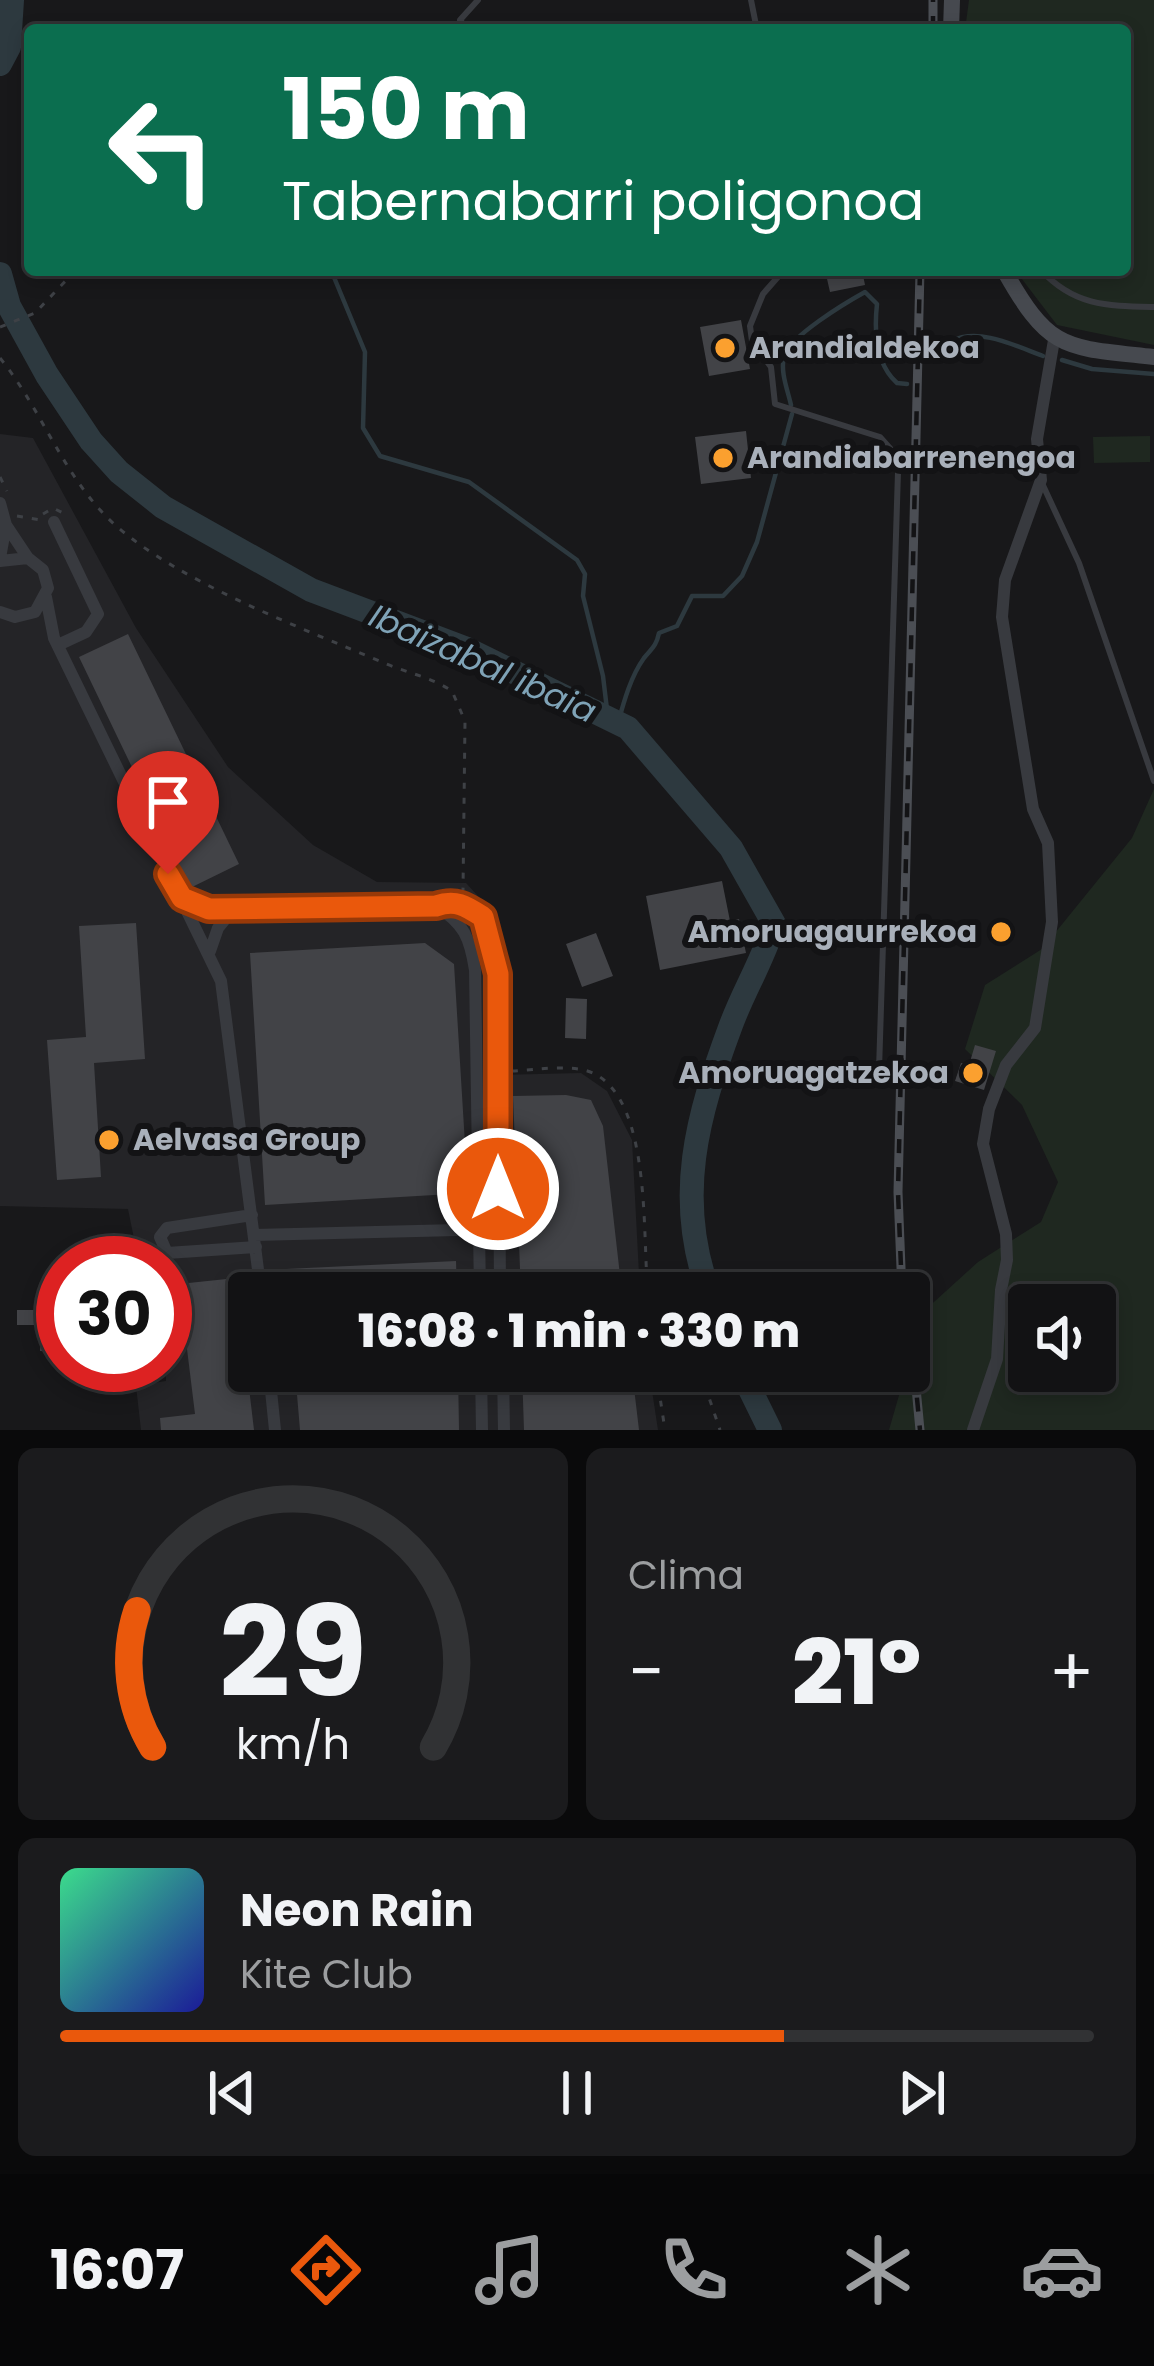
<!DOCTYPE html>
<html lang="es">
<head>
<meta charset="utf-8">
<style>
	body { margin:0; font-family:Poppins,sans-serif; background:#1b1b1d; color:#f1f3f6; height:100vh; display:flex; flex-direction:column; font-size:45px; white-space:nowrap }
	* { box-sizing:border-box; margin:0 }
	p { font-size:39px; color:#9c9ea0 }
	.icon { flex:none; width:66px; height:66px; fill:none; stroke:currentColor; stroke-width:2; stroke-linecap:round; stroke-linejoin:round }
	.map { position:relative; height:1430px; overflow:hidden }
	.details { display:flex; flex-direction:column; gap:18px; padding:18px; background:#0a0a0b; flex:1 }
	.details>* { flex:none }
	.hud { position:absolute; left:24px; top:24px; width:1107px; height:252px; border-radius:12px; box-shadow:0 6px 18px #0003,0 0 0 3px #313234; background:#0b6e4f; color:#fff; overflow:hidden }
	.fabs { position:absolute; left:1008px; top:1284px; display:grid; gap:24px }
	.fabs a { display:grid; place-items:center; width:108px; height:108px; border-radius:12px; background:#121214; box-shadow:0 6px 18px #0003,0 0 0 3px #313234; font-size:60px }
	.speed { position:absolute; left:36px; top:1236px; display:flex; gap:24px; font-size:60px; font-weight:700; text-align:center }
	.speed>* { display:grid; place-content:center; width:156px; height:156px; border-radius:50%; background:#121214; box-shadow:0 6px 18px #0003,0 0 0 3px #313234; line-height:1 }
	.speed .limit { border:18px solid #d22; background:#fff; color:#111 }
	.pin { position:absolute; display:grid; place-items:center; width:102px; height:102px; color:#fff; margin:-123px -51px; border-radius:50% 50% 50% 0; rotate:-45deg; box-shadow:0 0 12px #0007 }
	.pin .icon { rotate:45deg }
	.me { position:absolute; width:132px; margin:-66px; rotate:0deg; stroke-linejoin:round; filter:drop-shadow(0 0 9px #0008) }
	.turn { display:flex; align-items:center; gap:42px; height:252px; padding:0 60px; font-size:54px }
	.turn .icon { width:156px; height:156px; stroke-width:2.5 }
	.turn b { display:block; font-size:84px; line-height:102px }
	.big { font-size:90px; font-weight:800; line-height:1.1 }
	.details .widget { flex:1; display:flex; flex-direction:column; justify-content:center; gap:18px; min-width:0; padding:0 42px; border-radius:18px; background:#1b1b1d }
	.details .dial { align-items:center; gap:0 }
	.dial svg { height:312px; overflow:visible; fill:none; stroke:#313234; stroke-width:7; stroke-linecap:round; text-anchor:middle }
	.dial text { fill:#f1f3f6; stroke:none }
	.song { display:flex; align-items:center; gap:36px }
	.cover { width:144px; height:144px; border-radius:18px; background:linear-gradient(135deg,hsl(150 70% 55%),hsl(240 70% 35%)) }
	.played { height:12px; border-radius:6px; background:linear-gradient(90deg,#ea580c 70%,#313234 70%) }
	.keys { display:flex; justify-content:space-around; direction:ltr }
	.heat { display:flex; justify-content:space-between; align-items:center; font-size:66px; direction:ltr }
	.details .tiles { flex:1; display:grid; gap:18px; grid-template-columns:1fr 1fr }
	.widget:last-child { grid-column:span 2 }
	.trip { position:absolute; left:228px; top:1272px; width:702px; height:120px; border-radius:12px; background:#121214; box-shadow:0 6px 18px #0003,0 0 0 3px #313234; font-weight:800; line-height:120px; text-align:center }
	.tab-bar { display:flex; height:192px; justify-content:space-around; align-items:center; background:#070708; color:#9c9ea0 }
	.tab-bar .icon { width:84px; height:84px }
	.tab-bar .on { color:#ea580c }
	.tab-bar b { font-size:54px; color:#f1f3f6 }
	.map>svg:first-child { display:block }
	.built { fill:#242427 }
	.green { fill:#1f2820; fill-rule:evenodd }
	.lines { fill:none; stroke-linecap:round; stroke-linejoin:round }
	.stream { stroke:#2d393f; stroke-width:4.5 }
	.river { stroke:#2d393f; stroke-width:24 }
	.building { fill:#424347 }
	.path { stroke:#3e4146; stroke-width:3; stroke-dasharray:6 9; stroke-linecap:butt }
	.lane { stroke:#383a3f; stroke-width:6 }
	.street { stroke:#383a3f; stroke-width:12 }
	.secondary { stroke:#46494f; stroke-width:16 }
	.rail-casing { stroke:#4b4e54; stroke-width:9 }
	.rail { stroke:#131315; stroke-width:4.5; stroke-dasharray:14; stroke-linecap:butt }
	.route-casing { stroke:#983908; stroke-width:30 }
	.route { stroke:#ea580c; stroke-width:21 }
	.poi-dot { fill:#fba02f; stroke:#131315; stroke-width:4.5 }
	.labels { text-anchor:middle; stroke-width:12; stroke-linejoin:round; paint-order:stroke }
	.poi-label { font-size:30px; font-weight:bold; fill:#a9b0ba; stroke:#131315; text-anchor:start }
	.water-label { font-size:33px; font-style:italic; fill:#7fa3b7; stroke:#131315 }
</style>
</head>
<body>
<div class="map">
<svg width="1154" height="1430" viewBox="0 0 1154 1430">
	<rect width="100%" height="100%" fill="#18181a"/>
	<path class="built" d="M 0,434 L 33,438 L 136,628 L 228,767 L 313,845 L 377,882 L 466,883 L 498,918 L 502,1075 L 581,1073 L 607,1091 L 632,1140 L 640,1293 L 249,1293 L 249,1371 L 649,1371 L 658,1430 L 141,1430 L 136,1386 L 166,1381 L 165,1263 L 139,1263 L 128,1209 L 0,1206 Z"/>
	<path class="green" d="M 969,0 L 1154,0 L 1154,345 L 1057,325 L 1015,270 L 1125,270 L 1125,30 L 965,30 Z
		M 1150,436 L 1150,462 L 1094,463 L 1093,437 Z
		M 1154,789 L 1154,1430 L 889,1430 L 923,1312 L 978,1262 L 1041,1222 L 1058,1182 L 1022,1105 L 965,1049 L 985,985 L 1042,949 L 1132,838 ZM 1029,1305 L 1095,1305 L 1095,1371 L 1029,1371 Z"/>
	<g class="lines">
		<path class="stream" d="M 331,270 L 365,352 L 363,428 L 380,456 L 469,482 L 577,560 L 585,574 L 583,596 L 603,676 L 608,718
			M 952,341 C 978,327 1016,346 1043,356
			M 1062,360 L 1092,369 L 1154,374
			M 791,405 C 788,391 780,372 784,357 C 788,337 847,302 865,292 L 877,304 C 874,331 876,364 897,383 L 907,384
			M 618,723 C 624,701 631,676 644,658 C 652,648 656,647 659,633 L 677,626 L 692,596 L 723,596 L 742,576 L 757,542 L 792,414"/>
		<path class="river" d="M 0,64 L 9,47 L 12,0
			M 0,274 L 9,306 L 47,375 L 91,441 L 119,472 L 163,507 L 311,590 L 467,649 L 628,728 L 731,848 L 774,924 C 763,960 744,990 731,1025 C 697,1116 674,1198 709,1293
			M 741,1371 L 770,1430"/>
	</g>
	<path class="building" d="M 825,270 L 862,270 L 865,285 L 830,292 Z
		M 741,320 L 750,369 L 709,376 L 700,327 Z
		M 746,431 L 751,478 L 701,484 L 695,437 Z
		M 128,634 L 239,864 L 190,888 L 79,657 Z
		M 722,881 L 730,921 L 739,919 L 746,953 L 660,970 L 646,896 Z
		M 136,923 L 145,1059 L 94,1063 L 101,1177 L 57,1180 L 47,1040 L 86,1037 L 79,926 Z
		M 596,933 L 613,976 L 582,987 L 566,944 Z
		M 425,943 L 454,964 L 468,1193 L 265,1205 L 250,953 Z
		M 566,998 L 587,999 L 586,1039 L 565,1038 Z
		M 975,1045 L 996,1051 L 984,1090 L 955,1081 L 961,1063 L 969,1065 Z
		M 566,1095 L 591,1100 L 603,1126 L 622,1293 L 521,1293 L 513,1096 Z
		M 456,1261 L 457,1293 L 288,1293 L 285,1269 Z
		M 236,1278 L 254,1430 L 161,1430 L 160,1418 L 195,1414 L 179,1284 Z
		M 17,1310 L 63,1310 L 60,1352 L 40,1351 L 41,1325 L 17,1325 Z
		M 295,1371 L 458,1371 L 459,1430 L 300,1430 Z
		M 522,1371 L 632,1371 L 639,1430 L 524,1430 Z"/>
	<g class="lines">
		<path class="path" d="M 427,30 L 452,22
			M 0,327 L 35,313 L 76,270
			M 0,358 C 43,411 63,477 114,524 C 180,583 302,628 384,663 C 407,673 431,677 452,691 L 465,721 L 463,890
			M 0,477 L 7,491
			M 43,514 L 53,508 L 65,514
			M 17,516 L 41,520
			M 512,1071 C 535,1070 574,1063 595,1074 C 652,1104 642,1237 648,1293
			M 656,1371 L 665,1430
			M 700,1371 L 720,1430"/>
		<path class="lane" d="M 751,0 L 757,30
			M 468,30 L 460,20 L 478,0
			M 784,270 L 763,294 L 750,326 L 752,341 L 771,367 L 775,404 L 880,437 L 896,455 L 898,472 L 879,1070
			M 1041,270 C 1074,306 1107,306 1154,307
			M 1041,481 L 1079,563 L 1154,781"/>
		<path class="street" d="M 0,503 L 6,525 L 0,558
			M 54,522 L 98,614 L 86,632 L 58,645
			M 6,525 L 28,558
			M 0,561 L 28,558 L 43,570 L 48,588 L 35,612 L 15,617 L 0,612
			M 46,597 L 54,638 L 221,981 L 261,1293
			M 183,898 L 232,911 L 436,906 C 464,923 470,938 475,970 L 480,1293
			M 436,906 C 456,899 466,906 483,917 L 498,975 L 500,1293
			M 210,951 L 218,928 L 232,911
			M 252,1215 L 167,1228 L 160,1237 L 167,1253 L 256,1247
			M 254,1235 L 498,1229
			M 269,1371 L 275,1430
			M 481,1371 L 482,1430
			M 503,1371 L 504,1430
			M 973,1430 L 997,1359 L 1001,1290 L 1007,1260 L 1006,1234 L 983,1144 L 989,1109 L 1006,1065 L 1035,1028 L 1052,922 L 1048,843 L 1033,809 L 1002,617 L 1005,580 L 1041,480 L 1037,439 L 1054,340"/>
		<path class="secondary" d="M 951,30 L 952,0
			M 1004,270 C 1050,352 1064,347 1154,357"/>
		<g class="rail-casing">
			<path id="rail" d="M 933,30 L 933,0
				M 902,1293 L 898,1192 L 920,270
				M 909,1314 L 920,1430"/>
		</g>
		<use href="#rail" class="rail"/>
	</g>
	<g class="lines">
		<g class="route-casing">
			<path id="route" d="M 168,874 L 182,898 L 209,909 L 436,906 C 456,899 466,906 483,917 L 498,974 L 498,1189"/>
		</g>
		<use href="#route" class="route"/>
	</g>
	<g class="poi-dot">
		<circle cx="725" cy="348" r="12"/>
		<circle cx="723" cy="458" r="12"/>
		<circle cx="1001" cy="932" r="12"/>
		<circle cx="973" cy="1073" r="12"/>
		<circle cx="109" cy="1140" r="12"/>
	</g>
	<g class="labels">
		<g class="poi-label">
			<text x="749" y="358">Arandialdekoa</text>
			<text x="747" y="468">Arandiabarrenengoa</text>
			<text x="977" y="942" text-anchor="end">Amoruagaurrekoa</text>
			<text x="949" y="1083" text-anchor="end">Amoruagatzekoa</text>
			<text x="133" y="1150">Aelvasa Group</text>
		</g>
		<g class="water-label">
			<text transform="translate(483 663) rotate(24)" y="12">Ibaizabal ibaia</text>
		</g>
	</g>
</svg>
<div class="fabs">
<a><svg class="icon" aria-label="sound" viewBox="0 0 24 24"><path d="M4 9h4l5-4v14l-5-4H4zM17 9q2 3 0 6"/></svg></a>
</div>
<div class="speed"><div class="limit">30</div></div>
<div class="pin" style="left:168px;top:874px;background:#d93025"><svg class="icon" aria-label="arrive" viewBox="0 0 24 24"><path d="M6 21V4h12l-3 4 3 4H6"/></svg></div>
<svg class="me" style="left:498px;top:1189px" viewBox="-20 -20 40 40"><circle r="17" fill="#ea580c" stroke="#fff" stroke-width="3"/><path d="M0-11L8 9 0 5-8 9z" fill="#fff"/></svg>
<div class="trip">16:08 · 1 min · 330 m</div>
<div class="hud">
<div class="turn"><svg class="icon" aria-label="left" viewBox="0 0 24 24"><path d="M17 20v-9H6M10 6l-5 5 5 5"/></svg><div><b>150 m</b>Tabernabarri poligonoa</div></div>
</div>
</div>
<section class="details">
<div class="tiles">
<div class="widget dial"><svg viewBox="0 0 100 80">
<path d="M14 69A42 42 0 1 1 86 69"/>
<path d="M14 69A42 42 0 0 1 10 34" stroke="#ea580c"/>
<text x="50" y="56" font-size="32" font-weight="700">29</text>
<text x="50" y="72" font-size="11">km/h</text>
</svg></div>
<div class="widget"><p>Clima</p>
<div class="heat"><a>−</a><b class="big">21°</b><a>+</a></div>
</div>
<div class="widget">
<div class="song"><i class="cover"></i><div><b>Neon Rain</b><p>Kite Club</p></div></div>
<div class="played"></div>
<div class="keys"><svg class="icon" aria-label="previous" viewBox="0 0 24 24"><path d="M18 5L8 12l10 7zM5 5v14"/></svg><svg class="icon" aria-label="pause" viewBox="0 0 24 24"><path d="M8 5v14M16 5v14"/></svg><svg class="icon" aria-label="next" viewBox="0 0 24 24"><path d="M6 5l10 7-10 7zM19 5v14"/></svg></div>
</div>
</div>
</section>
<nav class="tab-bar">
<b>16:07</b>
<svg class="icon on" aria-label="directions" viewBox="0 0 24 24"><path d="M12 3l9 9-9 9-9-9zM9 14v-3h6M13 9l2 2-2 2"/></svg>
<svg class="icon" aria-label="music" viewBox="0 0 24 24"><path d="M9 18V5l10-2v13"/><circle cx="6" cy="18" r="3"/><circle cx="16" cy="16" r="3"/></svg>
<svg class="icon" aria-label="phone" viewBox="0 0 24 24"><path d="M5 4h4l2 5-3 2q2 4 5 5l2-3 5 2v4C11 20 4 13 5 4z"/></svg>
<svg class="icon" aria-label="climate" viewBox="0 0 24 24"><path d="M12 3v18M4 7l16 10M4 17L20 7"/></svg>
<svg class="icon" aria-label="car" viewBox="0 0 24 24"><path d="M5 17H2v-5l4-1 3-4h7l3 4 3 1v5h-3M9 17h6M6 11h13"/><circle cx="7" cy="17" r="2"/><circle cx="17" cy="17" r="2"/></svg>
</nav>
</body>
</html>
